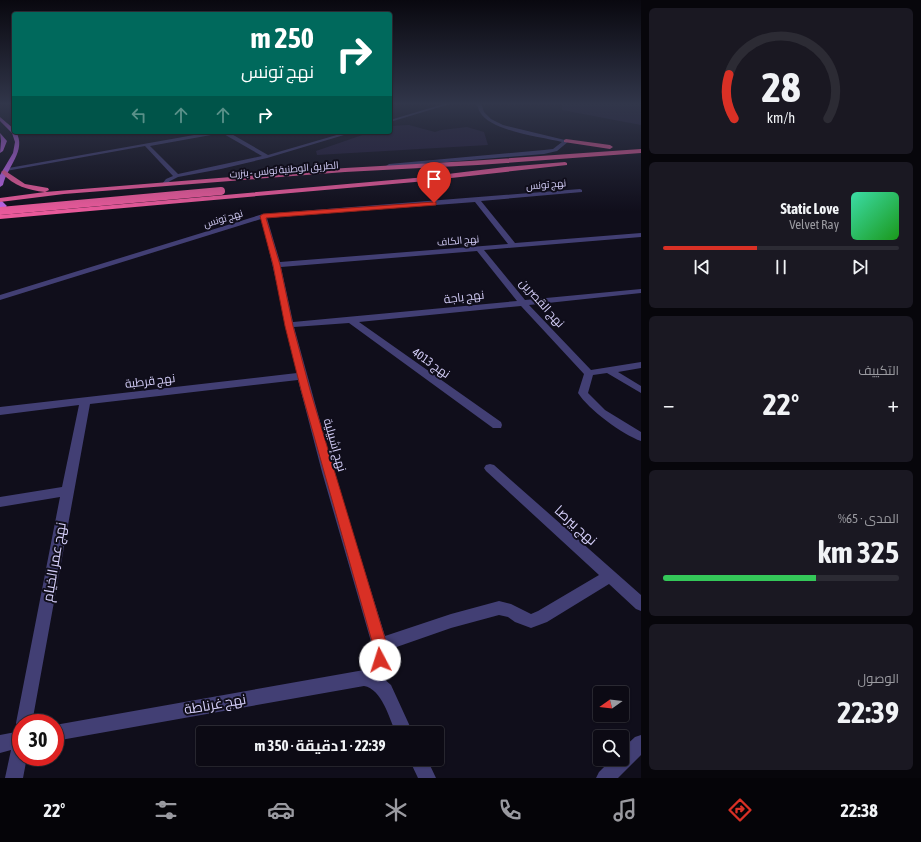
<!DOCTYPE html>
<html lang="ar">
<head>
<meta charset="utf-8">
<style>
	body { margin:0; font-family:"Asap Condensed",Cairo,sans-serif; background:#1a1822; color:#f1f3f6; direction:rtl; height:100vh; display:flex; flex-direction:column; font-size:15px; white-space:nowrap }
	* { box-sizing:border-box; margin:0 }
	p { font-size:13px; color:#9a9aa0 }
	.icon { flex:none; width:22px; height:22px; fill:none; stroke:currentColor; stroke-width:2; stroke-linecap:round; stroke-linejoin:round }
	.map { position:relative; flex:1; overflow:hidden; direction:ltr }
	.sheet { display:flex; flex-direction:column; gap:8px; padding:8px; background:#07060b; width:280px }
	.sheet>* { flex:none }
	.guide { position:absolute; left:12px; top:12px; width:380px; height:122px; border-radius:4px; box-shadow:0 1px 3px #0004,0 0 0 1px #2c2b34; direction:rtl; background:#00695c; color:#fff; overflow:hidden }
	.needle { width:26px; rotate:256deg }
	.fabs { position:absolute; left:593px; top:686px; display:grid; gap:8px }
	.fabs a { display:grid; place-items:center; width:36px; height:36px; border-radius:4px; background:#0c0a14; box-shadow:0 1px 3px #0004,0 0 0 1px #2c2b34; font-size:20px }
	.speed { position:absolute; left:12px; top:714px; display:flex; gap:8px; font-size:20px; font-weight:700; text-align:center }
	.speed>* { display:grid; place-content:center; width:52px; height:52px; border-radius:50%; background:#0c0a14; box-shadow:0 1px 3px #0004,0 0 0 1px #2c2b34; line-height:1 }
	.speed .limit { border:6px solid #d22; background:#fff; color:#111 }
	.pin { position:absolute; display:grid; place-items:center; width:34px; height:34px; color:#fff; margin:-41px -17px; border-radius:50% 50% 50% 0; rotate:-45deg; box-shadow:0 0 4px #0007 }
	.pin .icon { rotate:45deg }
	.me { position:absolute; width:44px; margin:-22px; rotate:355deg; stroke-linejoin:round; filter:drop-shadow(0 0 3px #0008) }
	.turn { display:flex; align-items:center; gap:14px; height:84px; padding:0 12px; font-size:18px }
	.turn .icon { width:52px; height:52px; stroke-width:2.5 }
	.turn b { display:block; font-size:28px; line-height:34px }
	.lanes { display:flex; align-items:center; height:38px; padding:0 12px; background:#0003; justify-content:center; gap:20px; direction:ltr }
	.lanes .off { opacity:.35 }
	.big { font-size:30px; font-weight:700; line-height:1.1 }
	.sheet .card { flex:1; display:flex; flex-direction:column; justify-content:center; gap:6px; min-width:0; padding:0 14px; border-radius:6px; background:#1a1822 }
	.sheet .dial { align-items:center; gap:0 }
	.dial svg { height:104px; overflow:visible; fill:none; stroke:#2c2b34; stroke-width:7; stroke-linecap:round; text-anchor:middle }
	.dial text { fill:#f1f3f6; stroke:none }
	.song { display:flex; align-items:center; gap:12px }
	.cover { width:48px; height:48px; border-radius:6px; background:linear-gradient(135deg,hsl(160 70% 55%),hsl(120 70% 35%)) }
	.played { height:4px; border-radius:2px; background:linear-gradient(90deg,#d93025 40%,#2c2b34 40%) }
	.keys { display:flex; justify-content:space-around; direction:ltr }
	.heat { display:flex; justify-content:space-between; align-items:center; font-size:22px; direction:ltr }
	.charge { height:6px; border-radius:3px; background:linear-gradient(90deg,#34c759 65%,#2c2b34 0) }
	.trip { position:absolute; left:196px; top:726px; width:248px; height:40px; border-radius:4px; background:#0c0a14; box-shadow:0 1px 3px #0004,0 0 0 1px #2c2b34; font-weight:700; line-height:40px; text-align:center; direction:rtl }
	.menu { display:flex; height:64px; justify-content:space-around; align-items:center; background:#050408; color:#9a9aa0 }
	.menu .icon { width:28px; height:28px }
	.menu .active { color:#d93025 }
	.menu b { font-size:18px; color:#f1f3f6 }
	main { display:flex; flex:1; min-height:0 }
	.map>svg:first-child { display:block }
	.building { fill:#231c3a }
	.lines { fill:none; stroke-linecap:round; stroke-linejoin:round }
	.street { fill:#423f74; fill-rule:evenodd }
	.primary { fill:#bc64ea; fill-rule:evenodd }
	.highway { fill:#e9599a; fill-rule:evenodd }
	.highway-bridge { stroke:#e9599a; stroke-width:8 }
	.route { fill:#d93025; stroke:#8d1f18 }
	.labels { text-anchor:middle; stroke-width:4; stroke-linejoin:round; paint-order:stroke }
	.far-street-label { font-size:10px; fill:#d4cef8; stroke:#100e1b }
	.street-label { font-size:12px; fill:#d4cef8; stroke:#100e1b }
	.near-street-label { font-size:14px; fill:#d4cef8; stroke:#100e1b }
</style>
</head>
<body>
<main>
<section class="sheet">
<div class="card dial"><svg viewBox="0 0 100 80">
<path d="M14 69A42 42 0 1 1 86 69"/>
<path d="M14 69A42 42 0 0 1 10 35" stroke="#d93025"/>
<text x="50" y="56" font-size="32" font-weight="700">28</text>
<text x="50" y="72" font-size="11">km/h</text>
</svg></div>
<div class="card">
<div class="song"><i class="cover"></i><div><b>Static Love</b><p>Velvet Ray</p></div></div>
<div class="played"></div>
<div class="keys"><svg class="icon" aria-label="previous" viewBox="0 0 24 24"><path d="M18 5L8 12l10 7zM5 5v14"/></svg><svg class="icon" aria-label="pause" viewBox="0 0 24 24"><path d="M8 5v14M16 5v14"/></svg><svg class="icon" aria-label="next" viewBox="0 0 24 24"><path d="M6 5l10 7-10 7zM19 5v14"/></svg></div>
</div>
<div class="card"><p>التكييف</p>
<div class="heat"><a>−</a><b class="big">22°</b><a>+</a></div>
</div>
<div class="card"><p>المدى · 65%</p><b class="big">325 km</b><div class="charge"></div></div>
<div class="card"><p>الوصول</p><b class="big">22:39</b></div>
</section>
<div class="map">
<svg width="641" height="778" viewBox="0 0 641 778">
	<rect width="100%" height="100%" fill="#100e1b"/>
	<path class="building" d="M 562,103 L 641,103 L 641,125 L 562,110 Z
		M 409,125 L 435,132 L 441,130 L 467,127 L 484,132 L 488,145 L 317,155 L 316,151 L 371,132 L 390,132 L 390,126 Z"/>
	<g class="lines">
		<path class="street" d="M 447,103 L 453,103 L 390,122 L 390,120 Z
			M 477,103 L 481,103 L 484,112 L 491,119 L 503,125 L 569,141 L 557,151 L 544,154 L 387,167 L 386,166 L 389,164 L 544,150 L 553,149 L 562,142 C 542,137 490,131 480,112 C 478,110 478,106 477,103 Z
			M 211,132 L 228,132 L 268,155 L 347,132 L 354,132 L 267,158 L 221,169 L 178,177 L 170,181 L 165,186 L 162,184 L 166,179 L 173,176 L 145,146 L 6,171 L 3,169 ZM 222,133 L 262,156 L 178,174 L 150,146 Z
			M 580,189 L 582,190 L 582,192 L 481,201 L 515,243 L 641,233 L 641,237 L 484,250 L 525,300 L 641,289 L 641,293 L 529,305 L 591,370 L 641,362 L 641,368 L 618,372 L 641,386 L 641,393 L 607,373 L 593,375 L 588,393 L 605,410 L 641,432 L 641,441 C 623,435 588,409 578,393 L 584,374 L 521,306 L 359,322 L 501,422 L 502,425 L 501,428 L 493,428 L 349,323 L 294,327 L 334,472 L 385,636 L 451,614 L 499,601 L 511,604 L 531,614 L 538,611 L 599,575 L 486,471 L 484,468 L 486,465 L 490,464 L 494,465 L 641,595 L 641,611 L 636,609 L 609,584 L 547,622 L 531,628 L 515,622 L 508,617 L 499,615 L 451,628 L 388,650 L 388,660 L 383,678 L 391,685 L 413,733 L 396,733 C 389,718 382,689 364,686 L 55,741 L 55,725 L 364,670 L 369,671 L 372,660 L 372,645 L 322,472 L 298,380 L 90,404 L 32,723 L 21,723 L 21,730 L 18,729 L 16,723 L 60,497 L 0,507 L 0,497 L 62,487 L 79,405 L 0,415 L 0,407 L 297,373 C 284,322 275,270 261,219 L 0,300 L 0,295 L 263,214 ZM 475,202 L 508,244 L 280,262 L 267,218 ZM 477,251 L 517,301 L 293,322 L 281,267 Z
			M 21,731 L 21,757 L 27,757 L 23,778 L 5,778 L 11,750 L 0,753 L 0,735 Z
			M 641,735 L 641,755 L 618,778 L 596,778 L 599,772 L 612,759 L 622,759 L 622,749 L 635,737 Z
			M 409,759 L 427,759 L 436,778 L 418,778 Z"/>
		<path class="primary" d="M 0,117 L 14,129 L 14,132 L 16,132 C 27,150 7,167 3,185 L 0,187 L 0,175 L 13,153 L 15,142 L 12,133 L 0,121 Z
			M 0,133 L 7,141 L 3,151 L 0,153 L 1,141 Z
			M 0,199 L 7,206 L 0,213 Z"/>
		<path class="highway" d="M 566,139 L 610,145 L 613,147 L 610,149 L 564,142 L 564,140 Z
			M 641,149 L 641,153 L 478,165 L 345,172 L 64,194 L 0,202 L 0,198 L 45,192 C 28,190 14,186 2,173 L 1,172 L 4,170 L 25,184 L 48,188 L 49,190 L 45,192 L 345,168 L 469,161 Z
			M 565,162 L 567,163 L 567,165 L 415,182 L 0,219 L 0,215 L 415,178 L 505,167 Z"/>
		<path class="highway-bridge" d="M 0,211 L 221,191"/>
	</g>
	<linearGradient id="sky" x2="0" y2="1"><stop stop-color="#09080f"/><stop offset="0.49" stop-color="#31364a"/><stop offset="1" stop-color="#31364a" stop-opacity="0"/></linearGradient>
	<rect width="641" height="212" fill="url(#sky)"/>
	<path class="route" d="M 434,202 L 436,202 L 436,205 L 266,218 L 280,265 L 293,326 L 310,390 L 387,645 L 387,660 L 385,665 L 380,667 L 375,665 L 373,660 L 373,645 L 301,390 L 285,326 L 273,265 L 260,216 L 263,214 Z"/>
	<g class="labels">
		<g class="far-street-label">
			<text transform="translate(284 169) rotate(-5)" y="4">الطريق الوطنية تونس - بنزرت</text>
			<text transform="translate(546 184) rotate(-5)" y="4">نهج تونس</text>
			<text transform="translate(223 218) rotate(-17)" y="4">نهج تونس</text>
			<text transform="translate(458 240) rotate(-5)" y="4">نهج الكاف</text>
		</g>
		<g class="street-label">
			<text transform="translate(464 297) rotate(-7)" y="4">نهج باجة</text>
			<text transform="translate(542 303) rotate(48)" y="4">نهج القصرين</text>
			<text transform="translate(431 363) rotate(35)" y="4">نهج 4013</text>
			<text transform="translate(150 381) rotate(-7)" y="4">نهج قرطبة</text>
			<text transform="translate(335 445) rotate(74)" y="4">نهج إشبيلية</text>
		</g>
		<g class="near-street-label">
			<text transform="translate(576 525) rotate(42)" y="5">نهج بيرصا</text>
			<text transform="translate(54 562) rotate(-80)" y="5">نهج عمر الخيام</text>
			<text transform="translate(215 704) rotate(-10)" y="5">نهج غرناطة</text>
		</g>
	</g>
</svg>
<div class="fabs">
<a><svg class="needle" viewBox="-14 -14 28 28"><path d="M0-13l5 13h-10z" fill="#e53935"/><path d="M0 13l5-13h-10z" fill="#9a9aa0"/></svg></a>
<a><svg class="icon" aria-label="search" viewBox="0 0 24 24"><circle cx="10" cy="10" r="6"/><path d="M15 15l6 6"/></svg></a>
</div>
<div class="speed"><div class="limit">30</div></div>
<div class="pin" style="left:434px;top:203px;background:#d93025"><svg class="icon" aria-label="arrive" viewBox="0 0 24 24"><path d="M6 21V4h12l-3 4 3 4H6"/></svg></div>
<svg class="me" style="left:380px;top:660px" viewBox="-20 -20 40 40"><circle r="19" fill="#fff"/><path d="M0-13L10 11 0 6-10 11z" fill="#d93025"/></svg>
<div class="trip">22:39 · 1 دقيقة · 350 m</div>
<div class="guide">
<div class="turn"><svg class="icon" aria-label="right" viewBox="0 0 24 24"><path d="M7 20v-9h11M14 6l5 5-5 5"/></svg><div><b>250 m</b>نهج تونس</div></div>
<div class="lanes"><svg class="icon off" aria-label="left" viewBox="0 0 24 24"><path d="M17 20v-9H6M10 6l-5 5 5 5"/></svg><svg class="icon off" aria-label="ahead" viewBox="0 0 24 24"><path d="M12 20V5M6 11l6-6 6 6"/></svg><svg class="icon off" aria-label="ahead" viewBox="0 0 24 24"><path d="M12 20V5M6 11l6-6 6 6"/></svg><svg class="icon" aria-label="right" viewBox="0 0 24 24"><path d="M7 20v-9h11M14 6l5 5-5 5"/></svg></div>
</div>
</div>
</main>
<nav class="menu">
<b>22:38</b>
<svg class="icon active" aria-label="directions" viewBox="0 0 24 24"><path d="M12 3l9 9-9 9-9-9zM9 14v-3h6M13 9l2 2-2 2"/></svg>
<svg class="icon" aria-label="music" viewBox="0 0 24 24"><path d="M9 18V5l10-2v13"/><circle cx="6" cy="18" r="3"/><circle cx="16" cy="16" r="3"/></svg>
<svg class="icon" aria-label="phone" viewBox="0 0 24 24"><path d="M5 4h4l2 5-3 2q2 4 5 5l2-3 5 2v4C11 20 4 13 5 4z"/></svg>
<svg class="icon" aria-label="climate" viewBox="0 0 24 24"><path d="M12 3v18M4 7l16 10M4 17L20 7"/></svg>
<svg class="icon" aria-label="car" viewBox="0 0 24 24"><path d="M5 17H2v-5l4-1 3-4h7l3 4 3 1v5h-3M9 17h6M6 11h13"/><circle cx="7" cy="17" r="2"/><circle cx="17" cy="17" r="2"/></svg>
<svg class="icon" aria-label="filters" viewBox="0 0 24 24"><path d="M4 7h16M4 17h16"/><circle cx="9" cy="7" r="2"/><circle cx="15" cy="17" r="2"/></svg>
<b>22°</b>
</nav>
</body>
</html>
